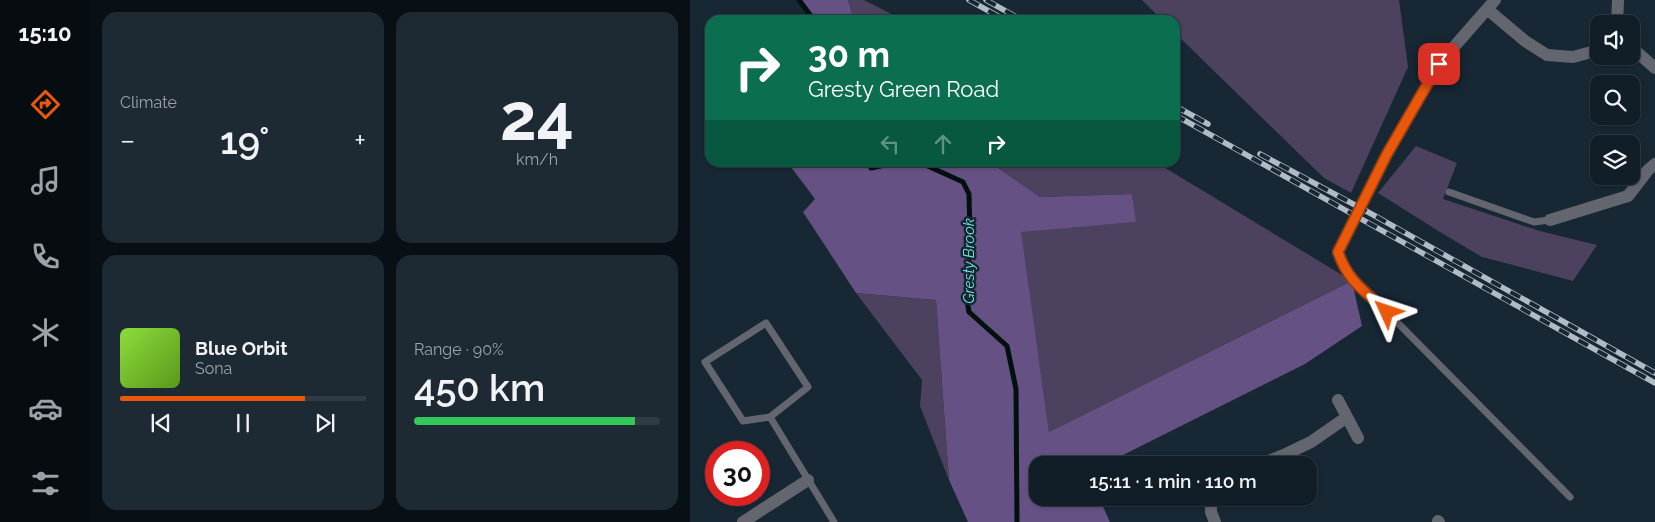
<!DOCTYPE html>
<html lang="en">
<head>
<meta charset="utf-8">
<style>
	body { margin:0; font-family:Raleway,sans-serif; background:#1e2a33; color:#f1f3f6; height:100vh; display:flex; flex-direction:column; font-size:19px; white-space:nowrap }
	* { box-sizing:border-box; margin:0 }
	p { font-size:16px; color:#9ca2a7 }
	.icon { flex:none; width:28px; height:28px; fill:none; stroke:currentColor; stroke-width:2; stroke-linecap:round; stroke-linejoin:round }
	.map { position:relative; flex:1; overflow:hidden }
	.sheet { display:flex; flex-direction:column; gap:12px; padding:12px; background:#091015; width:600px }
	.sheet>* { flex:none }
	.top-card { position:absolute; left:15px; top:15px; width:475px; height:152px; border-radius:15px; box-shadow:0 1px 4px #0004,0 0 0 1px #303b44; background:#0b6e4f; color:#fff; overflow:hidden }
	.controls { position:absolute; left:900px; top:15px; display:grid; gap:10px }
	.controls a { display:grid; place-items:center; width:50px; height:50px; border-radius:10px; background:#111d27; box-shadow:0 1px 4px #0004,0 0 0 1px #303b44; font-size:25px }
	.speed { position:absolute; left:15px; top:441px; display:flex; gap:10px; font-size:25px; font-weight:700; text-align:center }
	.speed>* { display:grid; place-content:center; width:65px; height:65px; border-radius:50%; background:#111d27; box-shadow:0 1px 4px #0004,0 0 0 1px #303b44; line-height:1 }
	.speed .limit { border:8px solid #d22; background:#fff; color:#111 }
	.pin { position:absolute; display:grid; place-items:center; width:42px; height:42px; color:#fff; margin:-21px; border-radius:10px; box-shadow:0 2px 8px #0006 }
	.me { position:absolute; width:55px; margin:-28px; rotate:312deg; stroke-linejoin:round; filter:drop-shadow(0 0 4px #0008) }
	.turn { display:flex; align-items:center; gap:18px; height:105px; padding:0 20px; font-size:22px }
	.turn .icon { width:65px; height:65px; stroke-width:2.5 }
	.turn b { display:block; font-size:35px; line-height:42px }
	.lanes { display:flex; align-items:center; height:48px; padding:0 20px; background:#0003; justify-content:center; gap:25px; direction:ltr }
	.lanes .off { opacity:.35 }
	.big { font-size:38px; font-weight:600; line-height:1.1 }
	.sheet .tile { flex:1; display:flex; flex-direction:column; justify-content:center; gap:8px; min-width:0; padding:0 18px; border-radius:15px; background:#1e2a33 }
	.sheet .dial { align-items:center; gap:0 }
	.dial b { font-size:65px; line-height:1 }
	.song { display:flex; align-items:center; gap:15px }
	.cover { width:60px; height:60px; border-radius:8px; background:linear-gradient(135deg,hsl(90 70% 55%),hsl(90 70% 35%)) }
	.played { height:5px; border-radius:2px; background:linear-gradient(90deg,#ea580c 75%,#303b44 75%) }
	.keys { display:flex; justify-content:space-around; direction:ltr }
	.heat { display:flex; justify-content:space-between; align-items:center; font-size:28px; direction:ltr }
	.charge { height:8px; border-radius:4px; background:linear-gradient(90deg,#34c759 90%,#303b44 0) }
	.sheet .tiles { flex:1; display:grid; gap:12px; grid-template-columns:repeat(2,1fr) }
	.trip { position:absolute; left:339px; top:456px; width:288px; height:50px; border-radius:15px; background:#111d27; box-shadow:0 1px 4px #0004,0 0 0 1px #303b44; font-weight:600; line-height:50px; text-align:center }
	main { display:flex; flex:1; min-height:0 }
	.menu { display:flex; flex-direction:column; width:90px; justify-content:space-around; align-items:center; background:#070c10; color:#9ca2a7 }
	.menu .icon { width:35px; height:35px }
	.menu .on { color:#ea580c }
	.menu b { font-size:22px; color:#f1f3f6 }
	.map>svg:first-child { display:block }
	.green { fill:#4c415e }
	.forest { fill:#655184 }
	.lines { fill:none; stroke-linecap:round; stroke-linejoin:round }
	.stream { stroke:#00110e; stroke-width:5 }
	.lane { stroke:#63666f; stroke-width:7 }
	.street { stroke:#63666f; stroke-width:12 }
	.rail-casing { stroke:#b0bbc5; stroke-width:5.5 }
	.rail { stroke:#172734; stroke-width:4; stroke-dasharray:11; stroke-linecap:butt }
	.route-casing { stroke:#983908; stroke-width:12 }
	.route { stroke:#ea580c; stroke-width:9 }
	.labels { text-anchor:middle; stroke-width:5; stroke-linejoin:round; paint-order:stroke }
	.water-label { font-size:15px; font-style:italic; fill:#6fecde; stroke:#172734 }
</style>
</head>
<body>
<main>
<nav class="menu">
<b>15:10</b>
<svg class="icon on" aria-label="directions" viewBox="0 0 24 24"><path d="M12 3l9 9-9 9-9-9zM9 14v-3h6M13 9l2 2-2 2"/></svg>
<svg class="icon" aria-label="music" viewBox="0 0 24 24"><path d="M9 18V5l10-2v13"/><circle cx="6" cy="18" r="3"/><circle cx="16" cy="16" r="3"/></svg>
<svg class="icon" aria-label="phone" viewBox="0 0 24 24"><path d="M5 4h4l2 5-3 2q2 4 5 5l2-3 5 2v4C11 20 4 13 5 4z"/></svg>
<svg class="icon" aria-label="climate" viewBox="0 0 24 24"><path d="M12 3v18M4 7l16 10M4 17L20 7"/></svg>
<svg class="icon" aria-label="car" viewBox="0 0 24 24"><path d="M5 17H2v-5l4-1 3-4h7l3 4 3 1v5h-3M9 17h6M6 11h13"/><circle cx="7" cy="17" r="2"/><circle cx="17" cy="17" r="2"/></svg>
<svg class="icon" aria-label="filters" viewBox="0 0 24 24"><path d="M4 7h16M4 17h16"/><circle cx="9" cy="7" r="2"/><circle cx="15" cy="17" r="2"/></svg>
</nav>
<section class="sheet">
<div class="tiles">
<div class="tile"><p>Climate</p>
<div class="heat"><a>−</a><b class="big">19°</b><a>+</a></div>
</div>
<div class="tile dial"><b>24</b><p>km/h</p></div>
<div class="tile">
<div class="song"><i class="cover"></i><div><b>Blue Orbit</b><p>Sona</p></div></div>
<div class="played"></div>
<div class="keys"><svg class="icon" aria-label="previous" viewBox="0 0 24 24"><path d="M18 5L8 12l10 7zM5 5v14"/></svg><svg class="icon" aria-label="pause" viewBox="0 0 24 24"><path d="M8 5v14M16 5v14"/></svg><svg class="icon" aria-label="next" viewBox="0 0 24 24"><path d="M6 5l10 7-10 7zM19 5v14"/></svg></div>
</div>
<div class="tile"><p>Range · 90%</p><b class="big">450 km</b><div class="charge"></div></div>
</div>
</section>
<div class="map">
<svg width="965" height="522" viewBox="0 0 965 522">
	<rect width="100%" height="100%" fill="#172734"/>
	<path class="green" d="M 158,0 L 174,0 L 213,20 L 164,20 Z
		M 452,0 L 709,0 L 718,67 L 661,193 L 634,178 L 485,33 L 485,20 L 472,20 Z
		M 726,146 L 767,163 L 753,199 L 850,231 L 907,245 L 883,281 L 792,257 L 750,232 L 688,193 Z
		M 301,163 L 467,163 L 662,281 L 359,432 L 330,231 L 445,222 L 442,194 L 350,197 Z
		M 166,293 L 246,300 L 259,480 L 230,406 L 232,380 Z"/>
	<path class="forest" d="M 109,0 L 158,0 L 164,20 L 124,20 Z
		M 98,163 L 301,163 L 350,197 L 442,194 L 446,222 L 331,232 L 359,432 L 662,281 L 672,326 L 615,364 L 413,465 L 348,465 L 348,498 L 409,498 L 420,522 L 278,522 L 259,480 L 246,300 L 166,293 L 113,212 L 125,199 Z"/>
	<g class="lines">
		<path class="stream" d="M 109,0 L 124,20
			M 180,162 L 181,168 L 208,162
			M 229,162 L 273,182 L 279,194 L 280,236 L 277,300 L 279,312 L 317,346 L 326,389 L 327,522"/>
		<path class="lane" d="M 759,192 L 844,222 L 860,220
			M 697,312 L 880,497
			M 80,417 L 118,387 L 76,323 L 15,362 L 53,421 L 80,417 L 144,522"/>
		<path class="street" d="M 797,9 L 835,41 L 857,55 L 883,57 L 909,50
			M 927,24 L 928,0
			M 941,47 L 965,68
			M 860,220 L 938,196 L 958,170 L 965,164
			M 697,312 C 676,291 658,282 648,252 L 697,154 L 749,64 L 805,0
			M 648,400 L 657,417
			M 569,465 L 596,454 L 621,442 L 657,417 L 668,438
			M 521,498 L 521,512 L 525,522
			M 748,521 L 749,522
			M 53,522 L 118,480"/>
		<g class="rail-casing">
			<path id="rail" d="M 279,0 L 315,20
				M 296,0 L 332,20
				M 485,106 L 518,124
				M 485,115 L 965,383
				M 570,154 L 678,212 L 965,373"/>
		</g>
		<use href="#rail" class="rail"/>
	</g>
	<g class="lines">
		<g class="route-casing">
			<path id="route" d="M 697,312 C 676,292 658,282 648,252 L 697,154 L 749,64"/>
		</g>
		<use href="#route" class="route"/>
	</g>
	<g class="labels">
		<g class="water-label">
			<text transform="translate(279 261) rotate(-90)" y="5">Gresty Brook</text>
		</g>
	</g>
</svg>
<div class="controls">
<a><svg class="icon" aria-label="sound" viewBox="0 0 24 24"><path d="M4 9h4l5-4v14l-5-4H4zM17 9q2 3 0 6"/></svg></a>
<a><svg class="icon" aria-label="search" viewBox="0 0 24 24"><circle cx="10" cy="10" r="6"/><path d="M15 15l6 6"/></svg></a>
<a><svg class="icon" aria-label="layers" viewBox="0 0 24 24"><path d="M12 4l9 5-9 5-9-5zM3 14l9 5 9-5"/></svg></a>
</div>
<div class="speed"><div class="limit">30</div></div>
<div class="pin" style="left:749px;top:64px;background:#d93025"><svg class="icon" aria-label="arrive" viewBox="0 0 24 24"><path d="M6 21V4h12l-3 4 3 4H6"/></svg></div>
<svg class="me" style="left:697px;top:312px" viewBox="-20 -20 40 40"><path d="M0-17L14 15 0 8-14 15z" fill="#ea580c" stroke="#fff" stroke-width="4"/></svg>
<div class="trip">15:11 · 1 min · 110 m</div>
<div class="top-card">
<div class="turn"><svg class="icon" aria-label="right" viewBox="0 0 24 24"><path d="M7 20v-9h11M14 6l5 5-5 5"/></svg><div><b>30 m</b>Gresty Green Road</div></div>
<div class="lanes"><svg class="icon off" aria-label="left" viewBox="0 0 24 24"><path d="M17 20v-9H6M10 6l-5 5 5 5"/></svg><svg class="icon off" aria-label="ahead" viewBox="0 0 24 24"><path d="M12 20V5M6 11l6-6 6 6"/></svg><svg class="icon" aria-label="right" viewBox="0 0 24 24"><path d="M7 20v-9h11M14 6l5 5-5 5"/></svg></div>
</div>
</div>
</main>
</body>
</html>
